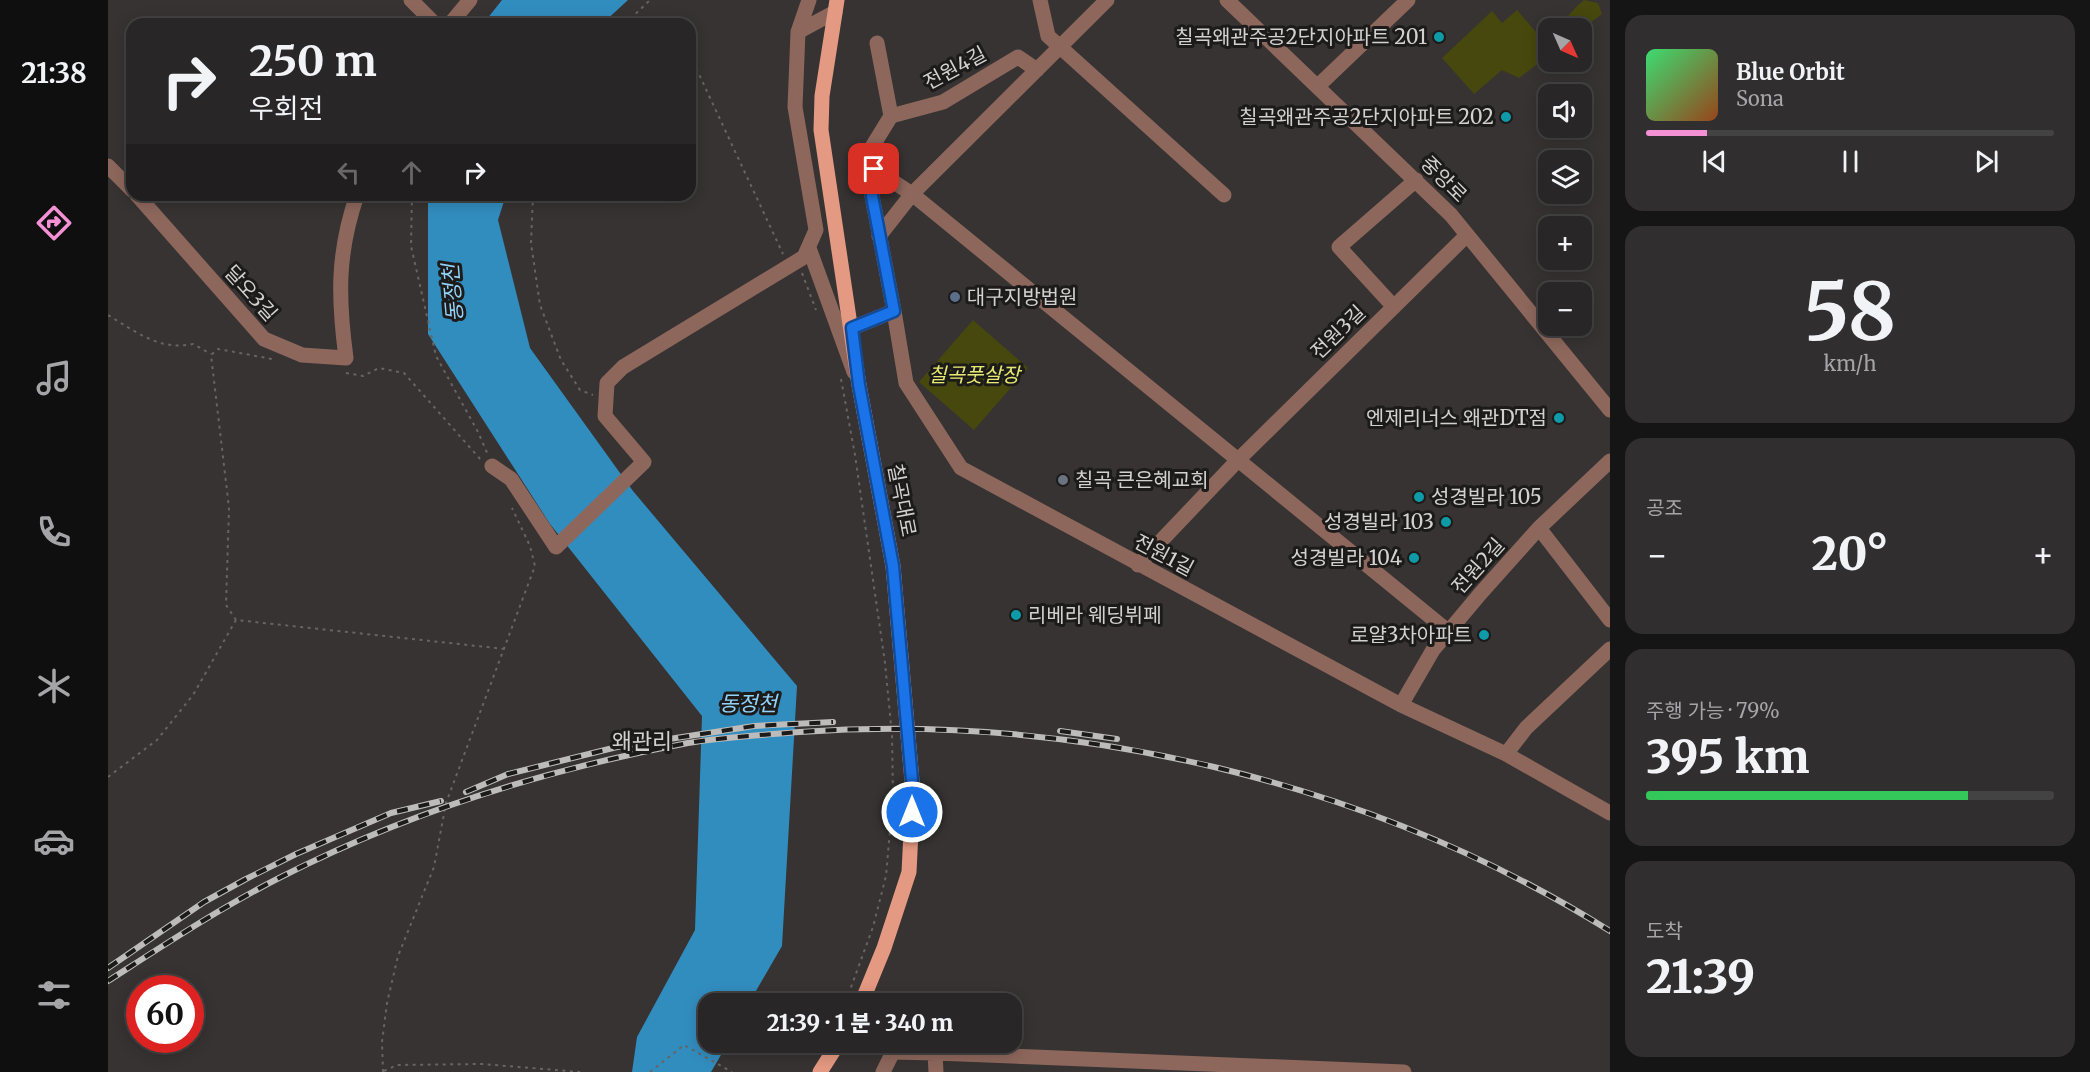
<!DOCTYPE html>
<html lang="ko">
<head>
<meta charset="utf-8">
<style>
	body { margin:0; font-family:Merriweather,"Noto Sans KR",serif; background:#302e2e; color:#f1f3f6; height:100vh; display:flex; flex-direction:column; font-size:22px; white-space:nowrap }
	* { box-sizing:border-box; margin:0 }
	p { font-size:20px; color:#a5a5a7 }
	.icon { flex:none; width:33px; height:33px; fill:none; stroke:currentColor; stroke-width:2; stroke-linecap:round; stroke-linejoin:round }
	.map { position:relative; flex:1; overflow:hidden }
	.details { display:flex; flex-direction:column; gap:15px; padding:15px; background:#161515; width:480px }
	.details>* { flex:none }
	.hud { position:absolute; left:18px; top:18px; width:570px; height:183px; border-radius:18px; box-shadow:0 3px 15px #0003,0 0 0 2px #444343; background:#282626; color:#f1f3f6; overflow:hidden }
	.needle { width:39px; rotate:135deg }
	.buttons { position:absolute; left:1430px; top:18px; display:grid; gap:12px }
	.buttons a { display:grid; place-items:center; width:54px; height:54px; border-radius:12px; background:#282626; box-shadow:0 3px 15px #0003,0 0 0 2px #444343; font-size:30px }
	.speed { position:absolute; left:18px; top:975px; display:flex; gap:12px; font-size:30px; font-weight:700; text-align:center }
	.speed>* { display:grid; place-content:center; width:78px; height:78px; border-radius:50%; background:#282626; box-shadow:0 3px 15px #0003,0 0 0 2px #444343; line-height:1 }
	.speed .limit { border:9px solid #d22; background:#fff; color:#111 }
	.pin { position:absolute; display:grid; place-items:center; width:51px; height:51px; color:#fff; margin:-26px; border-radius:12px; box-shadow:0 3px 9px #0006 }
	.me { position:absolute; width:66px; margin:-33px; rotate:0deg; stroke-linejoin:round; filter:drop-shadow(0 0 4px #0008) }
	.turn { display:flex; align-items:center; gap:21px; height:126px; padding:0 24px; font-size:27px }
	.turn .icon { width:78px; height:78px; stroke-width:2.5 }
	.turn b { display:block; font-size:42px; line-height:51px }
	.lanes { display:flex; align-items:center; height:57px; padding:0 24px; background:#0003; justify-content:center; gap:30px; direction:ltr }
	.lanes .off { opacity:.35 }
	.big { font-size:45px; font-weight:800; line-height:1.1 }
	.details .tile { flex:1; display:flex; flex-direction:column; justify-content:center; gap:9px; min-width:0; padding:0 21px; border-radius:18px; background:#302e2e }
	.details .dial { align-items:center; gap:0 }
	.dial b { font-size:78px; line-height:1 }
	.song { display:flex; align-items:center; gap:18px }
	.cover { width:72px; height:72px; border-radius:9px; background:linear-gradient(135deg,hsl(140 70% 55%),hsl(20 70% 35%)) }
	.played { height:6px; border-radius:3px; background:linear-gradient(90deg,#f491d4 15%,#444343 15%) }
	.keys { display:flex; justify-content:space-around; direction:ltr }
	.heat { display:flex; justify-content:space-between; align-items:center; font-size:33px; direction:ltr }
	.charge { height:9px; border-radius:4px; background:linear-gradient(90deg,#34c759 79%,#444343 0) }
	.trip { position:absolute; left:590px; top:993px; width:324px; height:60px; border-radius:18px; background:#282626; box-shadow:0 3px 15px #0003,0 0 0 2px #444343; font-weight:800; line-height:60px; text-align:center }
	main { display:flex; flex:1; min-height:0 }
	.tabs { display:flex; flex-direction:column; width:108px; justify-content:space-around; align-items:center; background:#100f0f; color:#a5a5a7 }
	.tabs .icon { width:42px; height:42px }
	.tabs .selected { color:#f491d4 }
	.tabs b { font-size:27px; color:#f1f3f6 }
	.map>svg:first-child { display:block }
	.green { fill:#46480e }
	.water { fill:#328dbf }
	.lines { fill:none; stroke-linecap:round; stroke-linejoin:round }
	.path { stroke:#676463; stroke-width:2; stroke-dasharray:3 4.5; stroke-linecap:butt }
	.minor { stroke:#8d675c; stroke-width:15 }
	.major { stroke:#e49982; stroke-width:15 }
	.rail-casing { stroke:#bebcbb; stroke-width:6 }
	.rail { stroke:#1c1b1a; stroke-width:4; stroke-dasharray:11; stroke-linecap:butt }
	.route-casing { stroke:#114b97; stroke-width:15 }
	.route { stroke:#1a73e8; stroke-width:10 }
	.culture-dot { fill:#0f9aa8; stroke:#1c1b1a; stroke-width:2 }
	.service-dot { fill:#5c6f8a; stroke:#1c1b1a; stroke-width:2 }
	.worship-dot { fill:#6b7280; stroke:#1c1b1a; stroke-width:2 }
	.labels { text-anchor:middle; stroke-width:6; stroke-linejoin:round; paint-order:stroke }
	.poi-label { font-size:20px; fill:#d3d1d0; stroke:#1c1b1a; text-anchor:end }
	.street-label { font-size:20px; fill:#d3d1d0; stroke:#1c1b1a }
	.park-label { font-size:20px; font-style:italic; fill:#e6ea72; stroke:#1c1b1a }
	.water-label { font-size:21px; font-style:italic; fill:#93d3fb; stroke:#1c1b1a }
	.quarter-label { font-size:22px; fill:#d3d1d0; stroke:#1c1b1a }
</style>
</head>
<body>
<main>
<nav class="tabs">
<b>21:38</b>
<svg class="icon selected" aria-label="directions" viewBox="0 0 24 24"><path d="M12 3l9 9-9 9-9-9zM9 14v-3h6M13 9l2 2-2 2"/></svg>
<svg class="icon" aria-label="music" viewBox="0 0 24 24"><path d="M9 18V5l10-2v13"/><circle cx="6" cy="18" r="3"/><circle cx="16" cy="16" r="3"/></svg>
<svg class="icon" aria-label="phone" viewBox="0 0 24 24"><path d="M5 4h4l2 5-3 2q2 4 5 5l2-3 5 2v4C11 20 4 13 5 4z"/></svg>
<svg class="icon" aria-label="climate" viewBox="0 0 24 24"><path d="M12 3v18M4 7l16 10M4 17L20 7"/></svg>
<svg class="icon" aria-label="car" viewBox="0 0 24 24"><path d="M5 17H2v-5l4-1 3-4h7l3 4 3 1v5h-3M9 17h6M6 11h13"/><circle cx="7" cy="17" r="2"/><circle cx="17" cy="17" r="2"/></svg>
<svg class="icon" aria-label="filters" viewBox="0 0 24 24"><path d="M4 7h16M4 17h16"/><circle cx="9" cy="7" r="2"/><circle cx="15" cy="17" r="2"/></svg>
</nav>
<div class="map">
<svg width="1502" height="1072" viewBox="0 0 1502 1072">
	<rect width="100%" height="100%" fill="#363332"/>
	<path class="green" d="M 1476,0 L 1490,3 L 1494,14 L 1473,30 L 1449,28 C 1459,19 1465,8 1476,0 Z
		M 1409,10 L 1435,40 L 1440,36 L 1440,56 L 1411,78 L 1394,70 L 1366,94 L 1334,58 L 1384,11 L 1394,23 Z
		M 865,320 L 920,368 L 866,430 L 811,382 Z"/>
	<path class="water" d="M 394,0 L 520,0 L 494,24 L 375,24 Z
		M 320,195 L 398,195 L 390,220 L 422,348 L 525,491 L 689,686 L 674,946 L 641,1003 L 600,1004 L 600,1042 L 620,1043 L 603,1072 L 524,1072 L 529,1037 L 587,930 L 594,716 L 442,524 L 320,334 Z"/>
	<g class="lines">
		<path class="path" d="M 517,24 L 542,0
			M 582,55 L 675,254
			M 304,195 L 303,246 L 328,356 L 370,432 L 380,455
			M 425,195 L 423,243 L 432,305 L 453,360 L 472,390 L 485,395
			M 694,273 L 708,310
			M 0,315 C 28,332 52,351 85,344 L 103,354
			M 238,373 L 255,376 L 271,368 L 296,373 L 373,460
			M 733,379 L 747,455 L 777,663 L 784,735 L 785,795 L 778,876 L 765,927 L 742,990
			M 128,620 L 118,605 L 121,508 L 103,355 L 110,349 L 164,359
			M 0,777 L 49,740 L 85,695 L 128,620 L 397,649
			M 276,1071 L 289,1065 L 374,1064 L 472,1072
			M 275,1072 L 274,1042 L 279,1003 L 290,956 L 326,867 L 338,803 L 427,566 L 422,546 L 404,508
			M 542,1072 L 576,1045 L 624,1072"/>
		<path class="minor" d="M 303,0 L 327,24
			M 932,0 L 940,36 L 1116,195
			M 1119,0 L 1343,215 L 1502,410
			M 342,24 L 362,0
			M 690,32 L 727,12
			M 769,43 L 783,116 L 835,102 L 910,57 L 929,70
			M 1211,85 L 1300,0
			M 0,166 L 24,190
			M 766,169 L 804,194 L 842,225 L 1341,632
			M 29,195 L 156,339 L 194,355 L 238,358 C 230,298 229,253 249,195
			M 771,236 L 804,194 L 999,0
			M 701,248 L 746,372
			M 1286,307 L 1231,247 L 1308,180
			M 786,311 L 798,383 L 853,468 L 1293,705 L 1398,754 L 1502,813
			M 744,328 L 786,311 L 764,196 L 766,169 L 764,147 L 783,116
			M 384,466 L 403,479 L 448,547 L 536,462 L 497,416 L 499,383 L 515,367 L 696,257 L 708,230 L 687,107 L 690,32 L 701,0
			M 1431,528 L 1502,620
			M 1030,565 L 1130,460 L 1359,235
			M 1293,705 L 1325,650 L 1372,594 L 1431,528 L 1502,461
			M 1398,754 L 1418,728 L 1502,649
			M 827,1053 L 1296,1072
			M 775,1072 L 785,1052 L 827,1053 L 828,1072"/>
		<path class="major" d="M 729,0 L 714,96 L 713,130 L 751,385 L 785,566 L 805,792 L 801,872 L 776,948 L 753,1004
			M 712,1072 L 731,1042"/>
		<g class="rail-casing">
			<path id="rail" d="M 952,731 L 1009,739
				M 358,792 L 400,774 L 509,747 L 646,726 L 725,722
				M 0,968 L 96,902 L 138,879 L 188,854 L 283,813 L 333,801
				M 0,981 C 56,945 112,908 171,878 C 298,813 440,769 580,743 C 617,737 655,735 692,732 C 971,713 1264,782 1502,931"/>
		</g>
		<use href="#rail" class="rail"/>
	</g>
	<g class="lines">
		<g class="route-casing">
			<path id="route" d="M 766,169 L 764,196 L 786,311 L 744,328 L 751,385 L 785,566 L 805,792 L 804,812"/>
		</g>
		<use href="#route" class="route"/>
	</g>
	<g class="culture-dot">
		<circle cx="1331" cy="37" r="6"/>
		<circle cx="1398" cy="117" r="6"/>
		<circle cx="1451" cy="418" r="6"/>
		<circle cx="1311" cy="497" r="6"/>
		<circle cx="1338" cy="522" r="6"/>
		<circle cx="1306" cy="558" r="6"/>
		<circle cx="908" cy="615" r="6"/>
		<circle cx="1376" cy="635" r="6"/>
	</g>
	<circle class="service-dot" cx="847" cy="297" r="6"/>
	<circle class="worship-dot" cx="955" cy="480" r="6"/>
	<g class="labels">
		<g class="poi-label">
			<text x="1319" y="44">칠곡왜관주공2단지아파트 201</text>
			<text x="1386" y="124">칠곡왜관주공2단지아파트 202</text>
			<text x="859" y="304" text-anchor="start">대구지방법원</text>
			<text x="1439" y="425">엔제리너스 왜관DT점</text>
			<text x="967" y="487" text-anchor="start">칠곡 큰은혜교회</text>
			<text x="1323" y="504" text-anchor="start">성경빌라 105</text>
			<text x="1326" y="529">성경빌라 103</text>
			<text x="1294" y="565">성경빌라 104</text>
			<text x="920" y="622" text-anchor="start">리베라 웨딩뷔페</text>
			<text x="1364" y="642">로얄3차아파트</text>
		</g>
		<g class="street-label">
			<text transform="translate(847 68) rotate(-28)" y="7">전원4길</text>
			<text transform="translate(1336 179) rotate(45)" y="7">중앙로</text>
			<text transform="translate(143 293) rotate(48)" y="7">달오3길</text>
			<text transform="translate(1230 332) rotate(-44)" y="7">전원3길</text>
			<text transform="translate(794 500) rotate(79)" y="7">칠곡대로</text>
			<text transform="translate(1056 555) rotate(28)" y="7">전원1길</text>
			<text transform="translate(1370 566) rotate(-48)" y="7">전원2길</text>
		</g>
		<g class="park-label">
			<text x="866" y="382">칠곡풋살장</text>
		</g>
		<g class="water-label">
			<text transform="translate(345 293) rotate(-95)" y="7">동정천</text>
			<text x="640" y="711">동정천</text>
		</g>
		<g class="quarter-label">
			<text x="534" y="749">왜관리</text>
		</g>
	</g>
</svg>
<div class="buttons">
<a><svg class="needle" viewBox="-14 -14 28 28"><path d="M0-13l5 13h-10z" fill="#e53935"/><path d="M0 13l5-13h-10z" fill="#a5a5a7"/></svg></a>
<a><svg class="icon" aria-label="sound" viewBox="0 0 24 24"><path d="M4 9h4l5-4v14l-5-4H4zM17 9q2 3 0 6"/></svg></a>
<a><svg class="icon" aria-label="layers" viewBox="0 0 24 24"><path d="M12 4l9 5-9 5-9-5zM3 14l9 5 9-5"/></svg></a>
<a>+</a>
<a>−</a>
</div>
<div class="speed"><div class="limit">60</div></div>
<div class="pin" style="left:766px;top:169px;background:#d93025"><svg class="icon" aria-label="arrive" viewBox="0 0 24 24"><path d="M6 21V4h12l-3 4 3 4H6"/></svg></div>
<svg class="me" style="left:804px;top:812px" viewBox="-20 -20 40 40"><circle r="17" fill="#1a73e8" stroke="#fff" stroke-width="3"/><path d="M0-11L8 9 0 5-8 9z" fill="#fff"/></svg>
<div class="trip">21:39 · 1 분 · 340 m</div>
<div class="hud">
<div class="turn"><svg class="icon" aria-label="right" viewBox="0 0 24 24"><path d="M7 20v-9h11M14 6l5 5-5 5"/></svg><div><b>250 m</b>우회전</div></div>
<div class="lanes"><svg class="icon off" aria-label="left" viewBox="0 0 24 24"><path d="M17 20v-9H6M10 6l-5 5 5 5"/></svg><svg class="icon off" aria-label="ahead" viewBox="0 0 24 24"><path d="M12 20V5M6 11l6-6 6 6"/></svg><svg class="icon" aria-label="right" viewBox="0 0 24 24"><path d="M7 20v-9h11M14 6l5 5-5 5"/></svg></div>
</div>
</div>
<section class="details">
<div class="tile">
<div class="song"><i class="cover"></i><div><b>Blue Orbit</b><p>Sona</p></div></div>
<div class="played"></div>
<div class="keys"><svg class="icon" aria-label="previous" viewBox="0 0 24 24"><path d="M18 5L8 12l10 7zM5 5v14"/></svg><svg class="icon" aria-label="pause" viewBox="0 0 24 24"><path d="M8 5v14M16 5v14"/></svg><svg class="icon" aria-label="next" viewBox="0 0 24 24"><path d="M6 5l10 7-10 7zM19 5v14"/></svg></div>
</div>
<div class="tile dial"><b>58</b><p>km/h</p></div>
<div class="tile"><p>공조</p>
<div class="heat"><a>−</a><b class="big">20°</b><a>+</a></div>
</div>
<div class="tile"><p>주행 가능 · 79%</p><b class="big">395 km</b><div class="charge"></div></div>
<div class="tile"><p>도착</p><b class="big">21:39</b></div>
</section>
</main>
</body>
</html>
